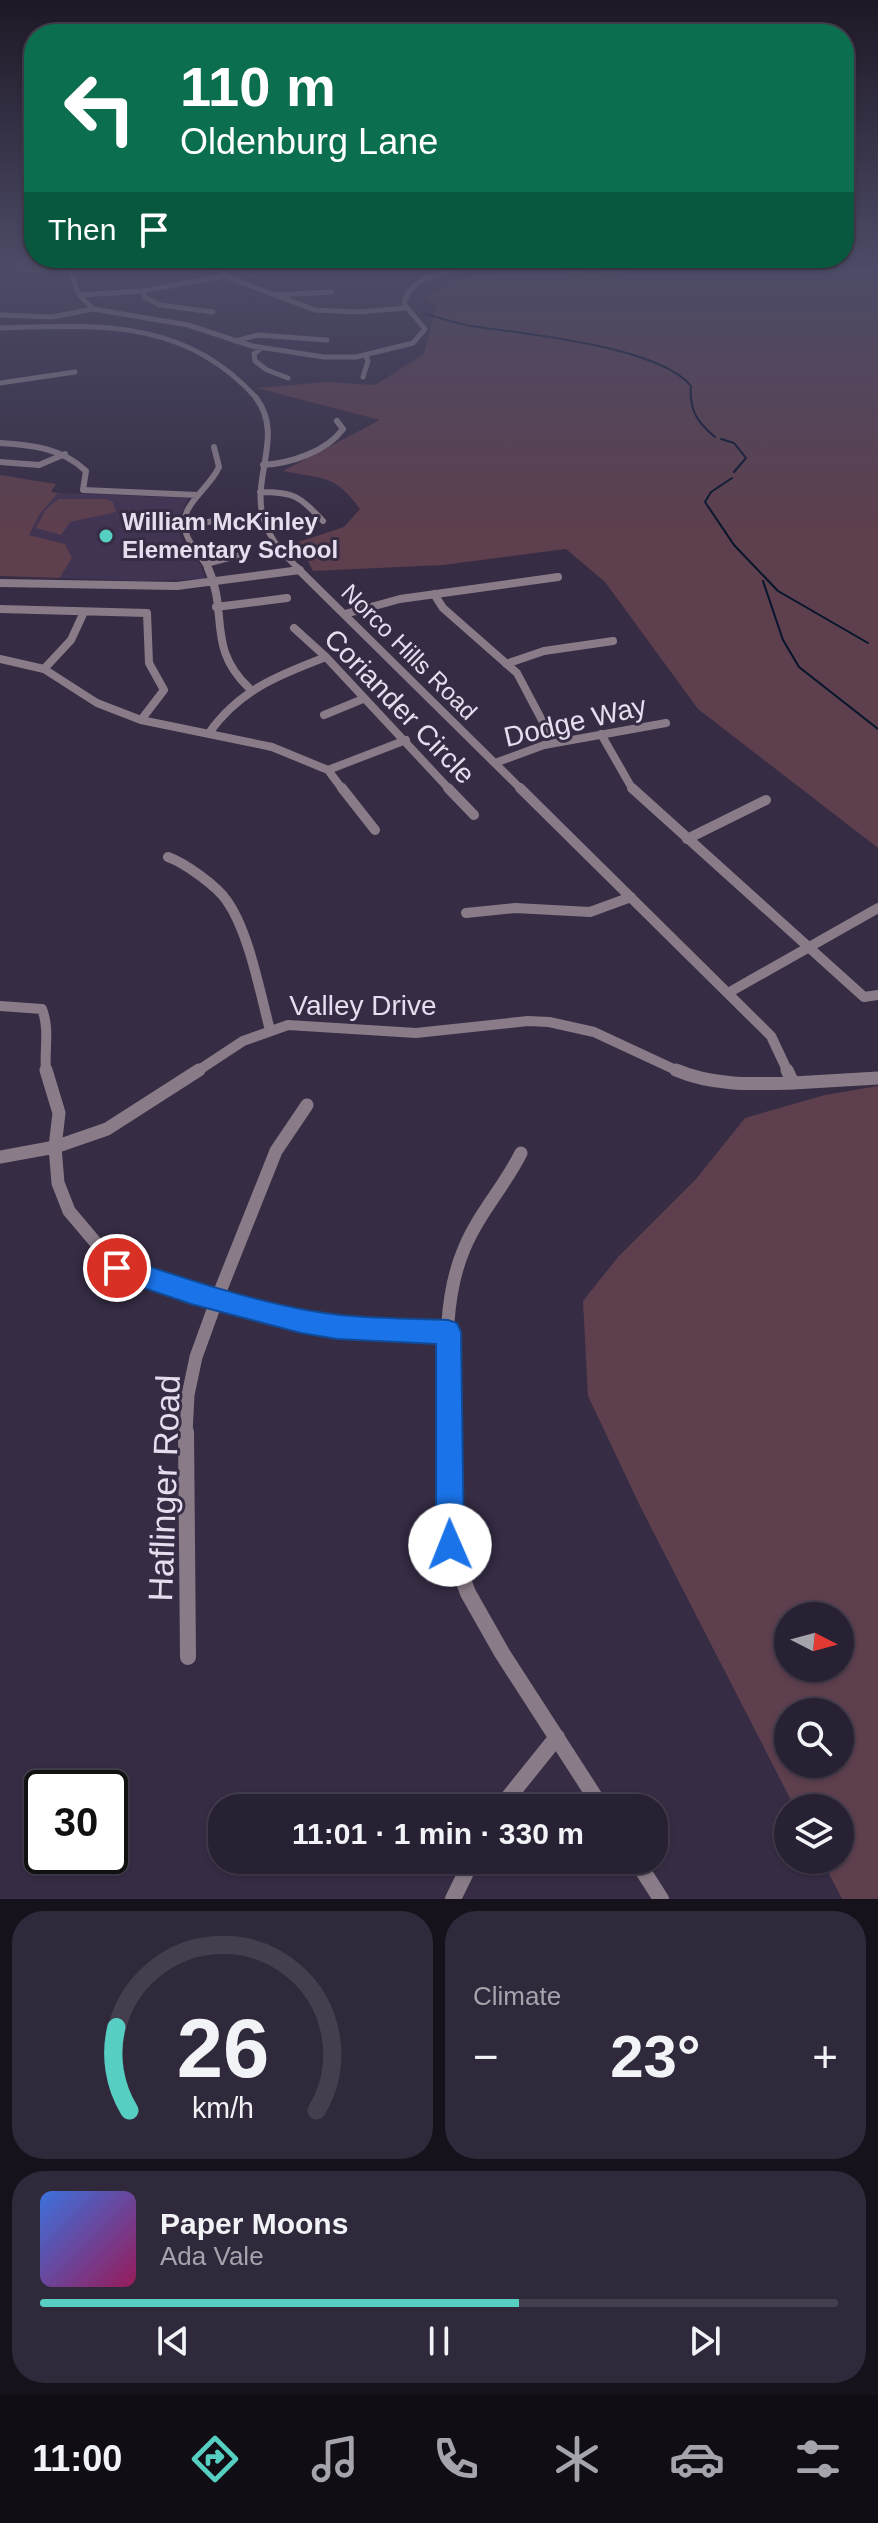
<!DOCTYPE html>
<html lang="en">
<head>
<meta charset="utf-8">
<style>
	body { margin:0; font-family:Arial,sans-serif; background:#30293b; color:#f1f3f6; height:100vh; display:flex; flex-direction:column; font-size:30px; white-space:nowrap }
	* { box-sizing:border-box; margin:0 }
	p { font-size:26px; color:#a5a3ac }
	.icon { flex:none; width:44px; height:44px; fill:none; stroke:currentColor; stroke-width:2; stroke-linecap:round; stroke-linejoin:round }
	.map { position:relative; height:1899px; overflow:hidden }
	.drawer { display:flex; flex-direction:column; gap:12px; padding:12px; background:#16121c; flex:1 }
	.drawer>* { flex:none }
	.top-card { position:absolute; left:24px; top:24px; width:830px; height:244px; border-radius:32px; box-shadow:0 2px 6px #0004,0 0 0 2px #443e4e; background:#0b6e4f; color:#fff; overflow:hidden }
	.needle { width:52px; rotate:96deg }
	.controls { position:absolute; left:774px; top:1602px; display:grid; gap:16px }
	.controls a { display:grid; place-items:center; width:80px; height:80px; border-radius:50%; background:#282133; box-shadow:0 2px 6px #0004,0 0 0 2px #443e4e; font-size:40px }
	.speed { position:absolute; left:24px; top:1770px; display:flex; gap:16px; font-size:40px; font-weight:700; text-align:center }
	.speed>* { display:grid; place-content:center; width:104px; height:104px; border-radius:50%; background:#282133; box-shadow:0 2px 6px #0004,0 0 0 2px #443e4e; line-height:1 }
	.speed .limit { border:4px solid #111; border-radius:12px; background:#fff; color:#111 }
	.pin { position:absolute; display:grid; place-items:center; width:68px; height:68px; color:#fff; margin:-34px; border:4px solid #fff; border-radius:50%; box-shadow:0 2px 8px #0007 }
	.me { position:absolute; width:88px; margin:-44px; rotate:359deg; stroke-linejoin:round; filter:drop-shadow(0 0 6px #0008) }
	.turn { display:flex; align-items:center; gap:28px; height:168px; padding:0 24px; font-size:36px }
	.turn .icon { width:104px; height:104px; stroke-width:2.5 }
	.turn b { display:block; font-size:56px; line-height:68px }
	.then { display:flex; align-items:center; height:76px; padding:0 24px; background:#0003; gap:16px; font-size:30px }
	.big { font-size:60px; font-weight:800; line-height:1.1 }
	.drawer .tile { flex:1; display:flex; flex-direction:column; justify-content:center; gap:12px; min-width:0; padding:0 28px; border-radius:32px; background:#30293b }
	.drawer .dial { align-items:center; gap:0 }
	.dial svg { height:208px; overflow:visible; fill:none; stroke:#443e4e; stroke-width:7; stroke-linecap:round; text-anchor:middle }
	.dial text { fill:#f1f3f6; stroke:none }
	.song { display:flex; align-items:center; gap:24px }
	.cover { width:96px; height:96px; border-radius:12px; background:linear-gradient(135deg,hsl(220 70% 55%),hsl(330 70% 35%)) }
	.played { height:8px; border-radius:4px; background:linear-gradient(90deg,#57cec2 60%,#443e4e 60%) }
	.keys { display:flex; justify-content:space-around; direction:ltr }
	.heat { display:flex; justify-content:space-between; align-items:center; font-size:44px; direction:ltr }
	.drawer .tiles { flex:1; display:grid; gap:12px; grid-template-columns:1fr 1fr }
	.tile:last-child { grid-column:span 2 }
	.trip { position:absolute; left:208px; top:1794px; width:460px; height:80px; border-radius:32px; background:#282133; box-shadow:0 2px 6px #0004,0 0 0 2px #443e4e; font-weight:800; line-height:80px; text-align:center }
	.tabs { display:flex; height:128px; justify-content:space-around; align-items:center; background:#100d14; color:#a5a3ac }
	.tabs .icon { width:56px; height:56px }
	.tabs .current { color:#57cec2 }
	.tabs b { font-size:36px; color:#f1f3f6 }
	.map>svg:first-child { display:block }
	.built { fill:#413452 }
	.green { fill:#5d3f4d; fill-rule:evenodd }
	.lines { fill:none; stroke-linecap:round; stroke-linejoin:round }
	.stream { stroke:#05152c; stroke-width:2 }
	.minor-far5 { stroke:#897c88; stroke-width:5 }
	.minor-far4 { stroke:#897c88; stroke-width:6 }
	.minor-far3 { stroke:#897c88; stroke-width:8 }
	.minor-far2 { stroke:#897c88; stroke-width:10 }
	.minor-far1 { stroke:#897c88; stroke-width:13 }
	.minor { stroke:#897c88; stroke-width:16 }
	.route { fill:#1a73e8; stroke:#114b97; stroke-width:2 }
	.poi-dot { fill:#57cec2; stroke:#362c44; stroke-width:3 }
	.labels { text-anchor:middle; stroke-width:6; stroke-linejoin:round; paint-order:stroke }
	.far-poi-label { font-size:24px; font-weight:bold; fill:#e4deee; stroke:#362c44; text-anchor:start }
	.far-street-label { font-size:24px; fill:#e4deee; stroke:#362c44 }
	.street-label { font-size:28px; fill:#e4deee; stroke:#362c44 }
	.near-street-label { font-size:34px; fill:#e4deee; stroke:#362c44 }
</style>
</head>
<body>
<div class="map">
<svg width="878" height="1899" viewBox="0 0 878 1899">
	<rect width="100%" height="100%" fill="#362c44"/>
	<path class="built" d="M 58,493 L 188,498 L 177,523 L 180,537 L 201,565 L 205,579 L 140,581 L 60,578 L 72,558 L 29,535 L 39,515 Z"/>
	<path class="green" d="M 497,266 L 529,266 L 573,275 L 657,266 L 759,266 L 878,272 L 878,848 L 698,709 L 605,582 L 566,549 L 443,565 L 313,571 L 298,542 L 344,527 L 360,509 C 335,474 323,479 283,471 L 380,420 L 257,388 L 326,382 L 375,385 L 424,354 L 437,305 L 425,298 L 449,282 L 498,271 Z
		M 0,475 L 56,484 L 51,492 L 58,493 L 39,515 L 29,535 L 65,544 L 72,558 L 60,578 L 0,576 Z
		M 59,499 L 106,499 L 113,502 L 116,512 L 70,522 L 61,535 L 36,528 L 46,509 Z
		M 878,1086 L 878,1899 L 842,1899 L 822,1860 L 840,1860 L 840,1808 L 795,1808 L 640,1506 L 588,1396 L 583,1301 L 618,1257 L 696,1179 L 745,1118 L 825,1095 ZM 788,1616 L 840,1616 L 840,1668 L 788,1668 ZM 788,1712 L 840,1712 L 840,1764 L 788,1764 Z"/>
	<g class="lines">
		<path class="stream" d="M 424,314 C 442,318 460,325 478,327 C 528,334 660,347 691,386 C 689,410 697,422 715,437
			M 721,439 L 734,443 L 746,458 L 734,472
			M 732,478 L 711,492 L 705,502 L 734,545 L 778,591 L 868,643
			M 763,581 L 783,640 L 799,667 L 878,729"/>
		<path class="minor-far5" d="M 68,266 L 79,295 L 93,309 L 188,325 L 252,346 L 324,357 L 356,357 L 413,343 L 425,329 L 404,304 C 411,271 458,270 485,266
			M 117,266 L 137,267 L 140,271
			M 188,266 L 222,271
			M 224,266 L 224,276 L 315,310 L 358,312 L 406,308
			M 534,266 L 590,274 L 657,266
			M 759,266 L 878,272
			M 25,270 L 58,271 L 94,266
			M 143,291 L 144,297 L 160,305 L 213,312
			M 79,295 L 143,291 L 224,276
			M 274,295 L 332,292
			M 0,315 L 52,317 L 93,309
			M 0,328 C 99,325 187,318 258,400
			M 235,341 L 258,335 L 327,340
			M 261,348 L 254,354 L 255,361 L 267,370 L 288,378
			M 363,377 L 368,361 L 366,356
			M 0,383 L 75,372"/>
		<path class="minor-far4" d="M 256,398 C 285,435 250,479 264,520 C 270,540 284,555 300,570
			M 0,443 C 32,445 62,448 86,471 L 83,490 L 198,495
			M 0,462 L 39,465 L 65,454
			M 263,465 C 291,463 326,452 343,429 L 337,421
			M 260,492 C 295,492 299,496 323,521
			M 186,526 L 230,518
			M 206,564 L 248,553
			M 209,570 C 203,559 194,550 188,538 C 173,507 208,492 219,467 L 214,447"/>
		<path class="minor-far3" d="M 208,568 C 229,614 206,647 249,688
			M 297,568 L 522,790
			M 0,583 L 177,586 L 300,570
			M 434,594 L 443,608 L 517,673 L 554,743
			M 216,607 L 287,598
			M 0,609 L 147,613 L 149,663 L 164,690 L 141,720
			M 345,614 L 400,599 L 558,577
			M 294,628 L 326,657 L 450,790
			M 0,659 L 44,669 L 97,703 L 141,720 L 272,747 L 328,770 L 343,790
			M 506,664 L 544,651 L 613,641
			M 44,669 L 71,640 L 84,612
			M 324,715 L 363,699
			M 209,733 C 239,690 279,675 326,657
			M 601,734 L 633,790
			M 495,763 L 544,745 L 666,723
			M 328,770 L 406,740"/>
		<path class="minor-far2" d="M 342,788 L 375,830
			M 448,788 L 474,815
			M 520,788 L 771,1036 L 788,1072
			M 632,788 L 864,997 L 878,995
			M 687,839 L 766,800
			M 168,857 C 185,863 217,886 227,901 C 249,932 260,993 270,1030
			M 466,913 L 515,908 L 590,912 L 631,897
			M 728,993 L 878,908
			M 0,1006 L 42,1009 C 50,1030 44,1050 46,1072
			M 196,1072 L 243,1041 L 288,1025 L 416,1033 L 528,1021 L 549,1022 L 594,1032 L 680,1072"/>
		<path class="minor-far1" d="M 46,1070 L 59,1113 L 55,1147 L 58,1183 L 69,1211 L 117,1268 L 191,1292 L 301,1321 L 337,1327 L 448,1332
			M 676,1070 C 713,1086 754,1084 793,1083
			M 787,1070 L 793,1083 L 878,1078
			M 0,1157 L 55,1147 L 107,1129 L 199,1070
			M 186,1434 L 188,1395 L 196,1357 L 217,1299 L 276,1151 L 307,1105
			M 449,1434 C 448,1374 440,1305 464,1249 C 479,1213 504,1187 521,1153"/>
		<path class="minor" d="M 186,1432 L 188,1657
			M 449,1432 L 450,1545 L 468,1593 L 502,1653 L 602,1808
			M 500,1808 L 557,1737
			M 636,1860 L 661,1899
			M 453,1899 L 472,1860"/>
	</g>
	<linearGradient id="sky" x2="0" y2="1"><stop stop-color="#1e1825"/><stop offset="0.5" stop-color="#4c4b67"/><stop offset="1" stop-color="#4c4b67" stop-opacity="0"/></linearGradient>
	<rect width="878" height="532" fill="url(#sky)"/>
	<path class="route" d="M 117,1256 C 178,1276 239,1297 301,1309 C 349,1319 400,1318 448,1320 L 457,1323 L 461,1332 L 464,1545 L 460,1555 L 450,1559 L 440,1555 L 436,1545 L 436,1344 L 337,1339 L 301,1333 L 191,1304 L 109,1276 L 106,1268 L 109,1259 Z"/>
	<circle class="poi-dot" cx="106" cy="536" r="8"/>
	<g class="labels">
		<g class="far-poi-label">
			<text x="122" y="530">William McKinley<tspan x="122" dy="28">Elementary School</tspan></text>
		</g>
		<g class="far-street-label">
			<text transform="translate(409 652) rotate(45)" y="8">Norco Hills Road</text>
		</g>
		<g class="street-label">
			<text transform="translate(400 706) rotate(46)" y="10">Coriander Circle</text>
			<text transform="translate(575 721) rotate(-13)" y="10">Dodge Way</text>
			<text x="363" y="1015">Valley Drive</text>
		</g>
		<g class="near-street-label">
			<text transform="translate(164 1488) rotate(-88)" y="12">Haflinger Road</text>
		</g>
	</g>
</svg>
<div class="controls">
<a><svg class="needle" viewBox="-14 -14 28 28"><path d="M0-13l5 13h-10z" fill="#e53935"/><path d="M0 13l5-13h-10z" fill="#a5a3ac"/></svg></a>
<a><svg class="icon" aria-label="search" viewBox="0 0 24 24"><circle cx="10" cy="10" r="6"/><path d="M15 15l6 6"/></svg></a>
<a><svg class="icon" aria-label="layers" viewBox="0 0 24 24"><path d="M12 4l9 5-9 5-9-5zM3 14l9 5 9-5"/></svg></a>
</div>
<div class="speed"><div class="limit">30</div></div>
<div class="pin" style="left:117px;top:1268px;background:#d93025"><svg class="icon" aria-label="arrive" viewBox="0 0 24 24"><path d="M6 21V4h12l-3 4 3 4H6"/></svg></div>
<svg class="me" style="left:450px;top:1545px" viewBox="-20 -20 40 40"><circle r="19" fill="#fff"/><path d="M0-13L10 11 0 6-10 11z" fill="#1a73e8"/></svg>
<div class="trip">11:01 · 1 min · 330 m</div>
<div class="top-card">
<div class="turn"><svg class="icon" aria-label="left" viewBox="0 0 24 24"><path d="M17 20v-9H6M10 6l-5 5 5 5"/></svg><div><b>110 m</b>Oldenburg Lane</div></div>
<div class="then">Then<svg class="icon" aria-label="arrive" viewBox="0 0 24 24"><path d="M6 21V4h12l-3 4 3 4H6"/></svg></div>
</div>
</div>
<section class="drawer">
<div class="tiles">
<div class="tile dial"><svg viewBox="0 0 100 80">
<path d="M14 69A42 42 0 1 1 86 69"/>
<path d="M14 69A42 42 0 0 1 9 37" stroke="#57cec2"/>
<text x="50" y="56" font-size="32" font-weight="700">26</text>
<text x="50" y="72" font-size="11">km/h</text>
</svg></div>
<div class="tile"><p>Climate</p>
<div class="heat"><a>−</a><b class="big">23°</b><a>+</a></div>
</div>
<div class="tile">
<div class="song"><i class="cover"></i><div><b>Paper Moons</b><p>Ada Vale</p></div></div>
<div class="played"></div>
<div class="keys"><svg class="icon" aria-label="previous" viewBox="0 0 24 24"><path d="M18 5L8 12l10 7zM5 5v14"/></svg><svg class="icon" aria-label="pause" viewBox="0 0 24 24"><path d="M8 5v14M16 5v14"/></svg><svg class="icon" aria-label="next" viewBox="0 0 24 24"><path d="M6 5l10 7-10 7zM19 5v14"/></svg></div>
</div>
</div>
</section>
<nav class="tabs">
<b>11:00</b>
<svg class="icon current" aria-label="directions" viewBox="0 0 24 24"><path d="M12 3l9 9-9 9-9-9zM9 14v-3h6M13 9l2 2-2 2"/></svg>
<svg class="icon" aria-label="music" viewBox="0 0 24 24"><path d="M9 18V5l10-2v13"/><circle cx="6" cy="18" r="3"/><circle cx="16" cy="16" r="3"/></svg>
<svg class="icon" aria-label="phone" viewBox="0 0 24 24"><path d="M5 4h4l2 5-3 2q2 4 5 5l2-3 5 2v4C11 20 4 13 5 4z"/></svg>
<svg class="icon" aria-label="climate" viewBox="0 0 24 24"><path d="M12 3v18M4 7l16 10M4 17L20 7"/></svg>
<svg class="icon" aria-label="car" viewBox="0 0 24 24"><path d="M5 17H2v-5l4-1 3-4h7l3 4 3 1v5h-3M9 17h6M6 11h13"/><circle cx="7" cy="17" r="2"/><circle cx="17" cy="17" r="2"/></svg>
<svg class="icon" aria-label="filters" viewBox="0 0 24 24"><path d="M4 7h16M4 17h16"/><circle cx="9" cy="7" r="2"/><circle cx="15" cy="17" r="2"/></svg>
</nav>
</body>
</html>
